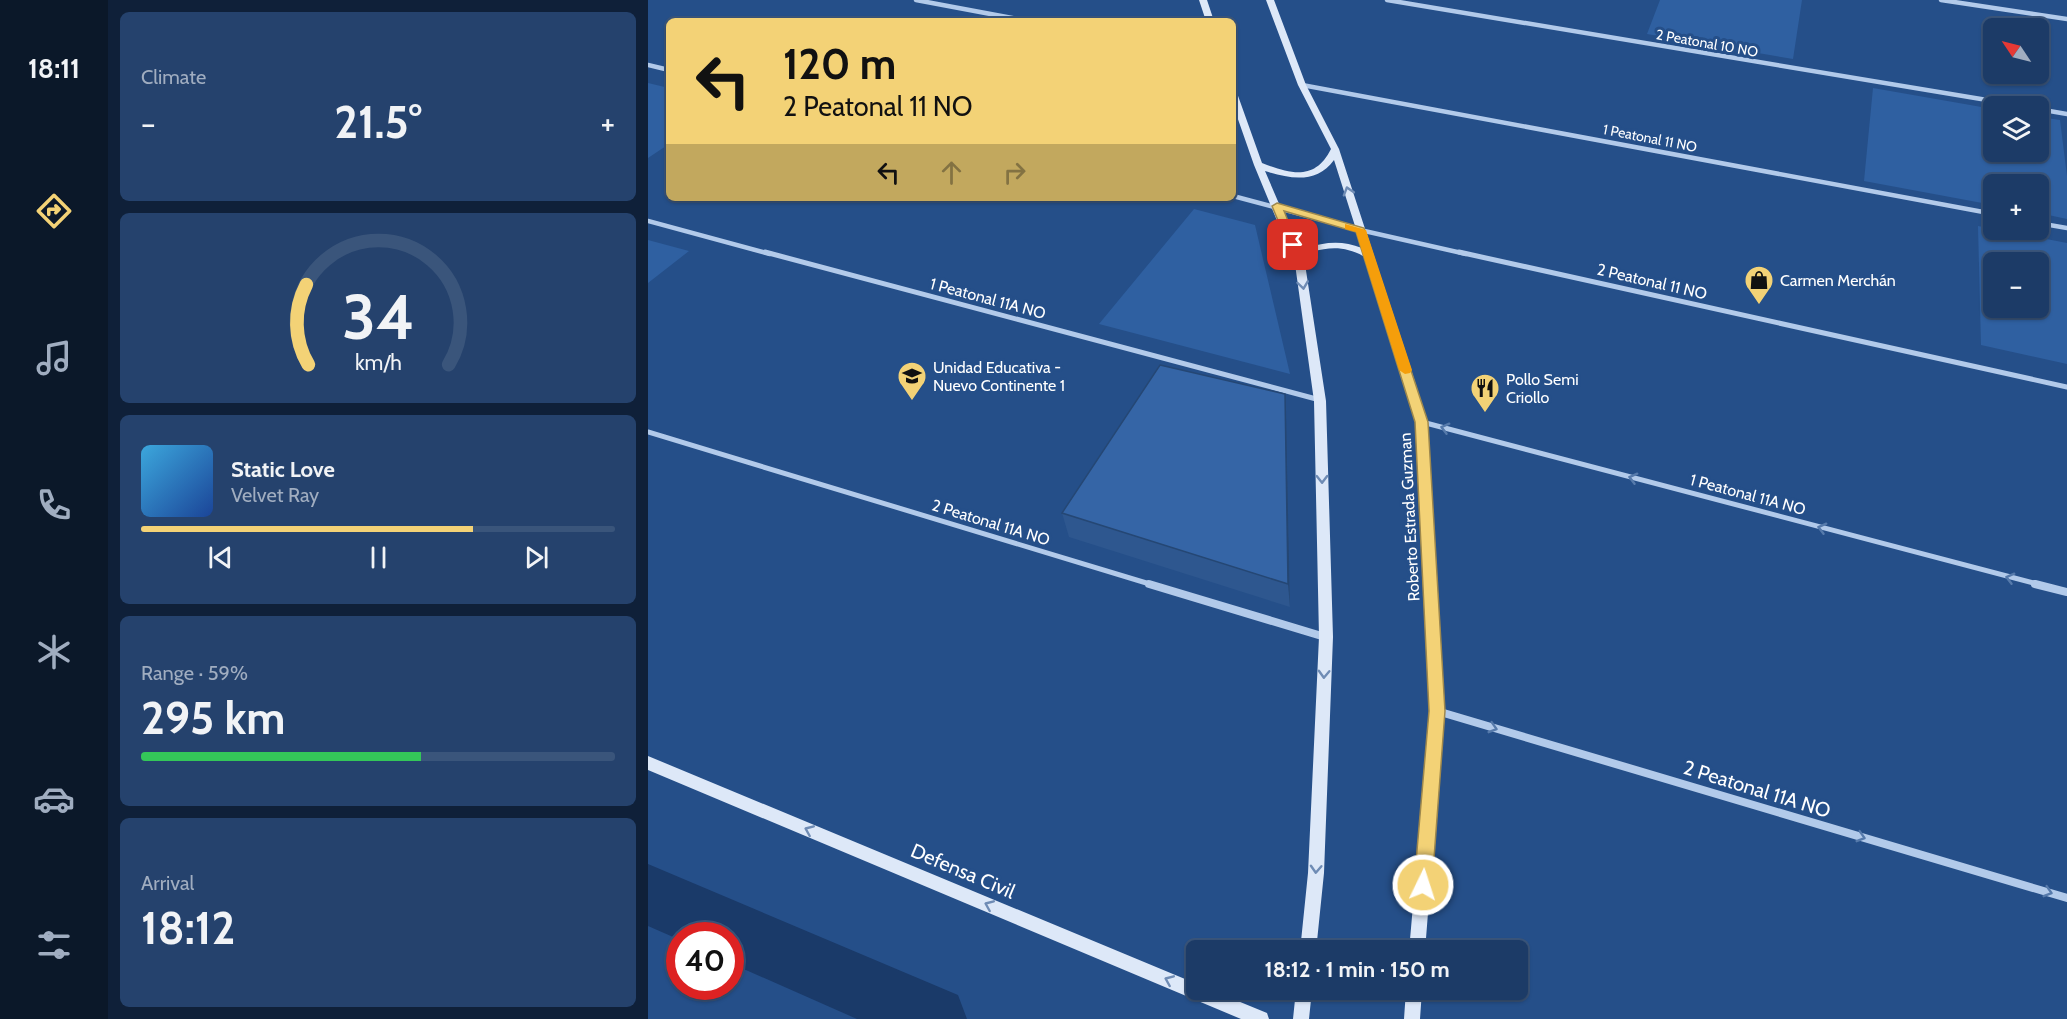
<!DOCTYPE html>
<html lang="en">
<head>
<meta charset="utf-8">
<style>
	body { margin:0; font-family:Cabin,sans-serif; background:#25426d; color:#f1f3f6; height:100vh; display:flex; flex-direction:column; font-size:22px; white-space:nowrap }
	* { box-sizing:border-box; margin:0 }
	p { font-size:20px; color:#a0adc0 }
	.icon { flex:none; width:33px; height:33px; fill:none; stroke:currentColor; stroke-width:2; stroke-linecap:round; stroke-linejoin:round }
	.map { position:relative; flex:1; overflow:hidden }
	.details { display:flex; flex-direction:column; gap:12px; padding:12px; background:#0f2039; width:540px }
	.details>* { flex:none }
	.top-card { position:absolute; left:18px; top:18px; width:570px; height:183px; border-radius:9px; box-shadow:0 2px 4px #0004,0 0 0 2px #3a557b; background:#f3d276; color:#111; overflow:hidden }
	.needle { width:39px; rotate:305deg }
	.buttons { position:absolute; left:1335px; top:18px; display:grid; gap:12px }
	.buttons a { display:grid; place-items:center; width:66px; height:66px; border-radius:9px; background:#1c3b67; box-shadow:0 2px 4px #0004,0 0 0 2px #3a557b; font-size:30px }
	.speed { position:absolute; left:18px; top:922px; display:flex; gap:12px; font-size:30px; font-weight:700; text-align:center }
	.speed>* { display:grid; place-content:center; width:78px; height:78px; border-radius:50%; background:#1c3b67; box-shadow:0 2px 4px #0004,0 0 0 2px #3a557b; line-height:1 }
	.speed .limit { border:9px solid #d22; background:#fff; color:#111 }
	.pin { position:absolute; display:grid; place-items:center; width:51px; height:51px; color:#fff; margin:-26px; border-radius:12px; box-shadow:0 3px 9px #0006 }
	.me { position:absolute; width:66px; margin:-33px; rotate:4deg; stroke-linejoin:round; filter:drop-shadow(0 0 4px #0008) }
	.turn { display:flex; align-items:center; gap:21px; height:126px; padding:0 18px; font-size:27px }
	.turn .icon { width:78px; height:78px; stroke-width:2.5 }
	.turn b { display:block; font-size:42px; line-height:51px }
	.lanes { display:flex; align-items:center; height:57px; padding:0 18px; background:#0003; justify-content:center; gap:30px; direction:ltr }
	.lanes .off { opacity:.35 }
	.big { font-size:45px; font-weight:700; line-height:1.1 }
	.details .tile { flex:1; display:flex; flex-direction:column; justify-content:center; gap:9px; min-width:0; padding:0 21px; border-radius:9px; background:#25426d }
	.details .dial { align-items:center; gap:0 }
	.dial svg { height:156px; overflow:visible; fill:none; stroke:#3a557b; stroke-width:7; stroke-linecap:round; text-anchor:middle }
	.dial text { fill:#f1f3f6; stroke:none }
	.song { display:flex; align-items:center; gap:18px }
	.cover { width:72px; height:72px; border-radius:9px; background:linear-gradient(135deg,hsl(200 70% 55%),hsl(220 70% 35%)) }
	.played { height:6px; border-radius:3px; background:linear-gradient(90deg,#f3d276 70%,#3a557b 70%) }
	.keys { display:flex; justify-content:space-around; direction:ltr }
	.heat { display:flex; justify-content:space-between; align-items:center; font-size:33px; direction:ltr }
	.charge { height:9px; border-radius:4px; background:linear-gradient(90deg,#34c759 59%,#3a557b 0) }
	.trip { position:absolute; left:538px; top:940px; width:342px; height:60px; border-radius:9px; background:#1c3b67; box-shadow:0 2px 4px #0004,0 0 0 2px #3a557b; font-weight:700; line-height:60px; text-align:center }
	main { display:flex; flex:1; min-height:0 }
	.tabs { display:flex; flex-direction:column; width:108px; justify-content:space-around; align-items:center; background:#0b1829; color:#a0adc0 }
	.tabs .icon { width:42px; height:42px }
	.tabs .selected { color:#f3d276 }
	.tabs b { font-size:27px; color:#f1f3f6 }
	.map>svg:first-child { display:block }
	.green { fill:#2f60a1; fill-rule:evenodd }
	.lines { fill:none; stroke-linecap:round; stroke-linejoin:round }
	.canal { fill:#1a3a69; fill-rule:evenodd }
	.street-far2 { stroke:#b2caea; stroke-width:4.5 }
	.street-far1 { stroke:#b2caea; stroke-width:5 }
	.street { stroke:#b2caea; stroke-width:8 }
	.secondary { fill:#dde8f8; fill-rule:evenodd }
	.wall { fill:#2e578f }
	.shaded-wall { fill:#254774 }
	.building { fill:#3565a6; stroke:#254774; stroke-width:1.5 }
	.oneway { stroke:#6f8cb5 }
	.oneway2 { stroke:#567aab }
	.route { fill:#f3d276; stroke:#9e884d; stroke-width:1.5 }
	.slow { fill:#f59e0b }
	.labels { text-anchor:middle; stroke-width:6; stroke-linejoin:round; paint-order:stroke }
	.far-street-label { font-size:14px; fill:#fff; stroke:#254f89 }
	.poi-label { font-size:16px; fill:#fff; stroke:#254f89; text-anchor:start }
	.street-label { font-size:16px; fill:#fff; stroke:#254f89 }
	.near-street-label { font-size:20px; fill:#fff; stroke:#254f89 }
</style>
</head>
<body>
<main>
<nav class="tabs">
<b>18:11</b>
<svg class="icon selected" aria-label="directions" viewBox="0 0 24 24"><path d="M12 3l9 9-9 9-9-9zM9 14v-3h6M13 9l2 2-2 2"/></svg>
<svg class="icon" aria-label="music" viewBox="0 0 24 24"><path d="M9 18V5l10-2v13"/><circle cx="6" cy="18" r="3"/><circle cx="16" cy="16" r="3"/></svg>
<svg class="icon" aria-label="phone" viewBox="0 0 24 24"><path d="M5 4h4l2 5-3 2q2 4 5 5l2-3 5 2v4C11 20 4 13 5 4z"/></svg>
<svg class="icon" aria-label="climate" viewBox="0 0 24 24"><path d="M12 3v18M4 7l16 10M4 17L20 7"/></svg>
<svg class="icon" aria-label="car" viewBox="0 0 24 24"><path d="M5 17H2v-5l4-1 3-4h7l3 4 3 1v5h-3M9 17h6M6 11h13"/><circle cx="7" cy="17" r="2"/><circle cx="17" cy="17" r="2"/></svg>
<svg class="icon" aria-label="filters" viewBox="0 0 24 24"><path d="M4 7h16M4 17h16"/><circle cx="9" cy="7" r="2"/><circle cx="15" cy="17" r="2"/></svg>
</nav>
<section class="details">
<div class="tile"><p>Climate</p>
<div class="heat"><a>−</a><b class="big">21.5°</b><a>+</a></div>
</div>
<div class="tile dial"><svg viewBox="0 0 100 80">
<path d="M14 69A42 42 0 1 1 86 69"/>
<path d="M14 69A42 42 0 0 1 13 28" stroke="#f3d276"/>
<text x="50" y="56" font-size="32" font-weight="700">34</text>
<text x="50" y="72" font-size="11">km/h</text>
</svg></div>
<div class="tile">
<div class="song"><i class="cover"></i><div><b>Static Love</b><p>Velvet Ray</p></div></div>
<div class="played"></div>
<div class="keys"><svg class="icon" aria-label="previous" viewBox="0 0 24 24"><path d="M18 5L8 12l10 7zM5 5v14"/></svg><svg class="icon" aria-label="pause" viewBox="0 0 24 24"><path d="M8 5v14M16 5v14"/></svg><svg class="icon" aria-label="next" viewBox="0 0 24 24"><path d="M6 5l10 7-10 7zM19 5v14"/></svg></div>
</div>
<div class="tile"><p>Range · 59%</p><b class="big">295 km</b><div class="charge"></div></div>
<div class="tile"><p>Arrival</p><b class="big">18:12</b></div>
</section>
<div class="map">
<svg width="1419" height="1019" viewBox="0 0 1419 1019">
	<rect width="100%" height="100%" fill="#254f89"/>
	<path class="green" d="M 1012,0 L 1154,0 L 1145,59 L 999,34 Z
		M 0,83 L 21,88 L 21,144 L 0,158 Z
		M 1225,88 L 1345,109 L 1346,152 L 1390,152 L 1391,117 L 1412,120 L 1419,176 L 1419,219 L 1391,213 L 1390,184 L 1346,184 L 1345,205 L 1216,181 Z
		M 546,209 L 607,225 L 642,374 L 451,324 Z
		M 1330,226 L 1419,243 L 1419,364 L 1333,345 ZM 1390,262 L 1390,308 L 1346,308 L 1346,262 Z
		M 0,240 L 41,251 L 0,283 Z"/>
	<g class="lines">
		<path class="canal" d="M 0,864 L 310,995 L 319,1019 L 209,1019 L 82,963 L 82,936 L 32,936 L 32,940 L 0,926 Z"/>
		<path class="street-far2" d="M 268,0 L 380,21
			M 739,0 L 1375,106
			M 1293,0 L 1419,19
			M 0,65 L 21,70
			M 654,85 L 1346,214
			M 1390,109 L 1419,114
			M 585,196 L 712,230 L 818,254
			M 0,221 L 122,254
			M 1390,223 L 1419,228"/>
		<path class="street-far1" d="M 117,252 L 672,400
			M 811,252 L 1419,387
			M 774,422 L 1393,585
			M 0,432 L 505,585"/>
		<path class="street" d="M 501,584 L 677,637
			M 1387,584 L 1419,592
			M 789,711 L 1419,898"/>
		<path class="secondary" d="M 551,0 L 559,0 L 566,21 L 558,21 Z
			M 618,0 L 626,0 L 658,85 L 691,149 L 780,422 L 796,711 L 777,951 L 761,951 L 782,711 L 768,422 L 717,257 C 699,247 684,246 664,252 L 657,264 L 678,401 L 685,637 L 676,873 L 668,951 L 652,951 L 660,873 L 671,637 L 666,401 L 647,264 L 606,165 L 585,105 L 585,91 L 589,93 L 614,163 C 643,174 667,181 683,149 L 650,85 ZM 686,160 L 714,248 C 694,240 677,242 658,248 L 653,255 L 617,171 C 642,179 669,184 686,160 Z
			M 0,756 L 549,984 L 549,990 L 563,990 L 619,1013 L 621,1019 L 593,1019 L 0,770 Z
			M 648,990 L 664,990 L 661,1019 L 645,1019 Z
			M 758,990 L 774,990 L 772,1019 L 756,1019 Z"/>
	</g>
	<path class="wall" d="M 638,418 L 642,607 L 421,537 L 414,513 Z"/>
	<path class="shaded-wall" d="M 637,394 L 638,418 L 642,607 L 640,584 Z"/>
	<path class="building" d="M 512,365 L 637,394 L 640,584 L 414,513 Z"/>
	<defs><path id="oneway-chevron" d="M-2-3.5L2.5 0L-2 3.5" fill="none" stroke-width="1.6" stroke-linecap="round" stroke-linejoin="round" transform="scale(1.5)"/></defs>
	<g class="oneway">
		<use href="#oneway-chevron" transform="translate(700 191) rotate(-107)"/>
		<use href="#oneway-chevron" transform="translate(655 285) rotate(82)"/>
		<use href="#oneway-chevron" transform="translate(674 479) rotate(89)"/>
		<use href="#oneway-chevron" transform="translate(676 674) rotate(92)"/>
		<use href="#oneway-chevron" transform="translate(161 830) rotate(-157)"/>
		<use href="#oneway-chevron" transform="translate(668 869) rotate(93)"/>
		<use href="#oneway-chevron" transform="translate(341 905) rotate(-157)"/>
		<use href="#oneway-chevron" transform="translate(521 980) rotate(-157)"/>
	</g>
	<g class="oneway2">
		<use href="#oneway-chevron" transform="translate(797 428) rotate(-165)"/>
		<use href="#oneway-chevron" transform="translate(985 478) rotate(-165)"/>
		<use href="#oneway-chevron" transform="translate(1174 528) rotate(-165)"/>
		<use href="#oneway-chevron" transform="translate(1362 578) rotate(-165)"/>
		<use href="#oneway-chevron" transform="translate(845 728) rotate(17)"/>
		<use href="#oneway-chevron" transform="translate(1213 837) rotate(17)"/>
		<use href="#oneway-chevron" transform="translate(1400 892) rotate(17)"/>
	</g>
	<path class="route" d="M 629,203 L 716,228 L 780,422 L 797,711 L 784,885 L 781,892 L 775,894 L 769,892 L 766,885 L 781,711 L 767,422 L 708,232 L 636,211 L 650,245 L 641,247 L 624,206 Z"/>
	<path class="slow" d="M 697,224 L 718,230 L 764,370 L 762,373 L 757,374 L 751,370 L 708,232 L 697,229 Z"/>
	<defs>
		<g id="shop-pin" transform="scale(1.5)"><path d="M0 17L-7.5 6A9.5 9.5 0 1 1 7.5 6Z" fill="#f3d276" stroke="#254f89"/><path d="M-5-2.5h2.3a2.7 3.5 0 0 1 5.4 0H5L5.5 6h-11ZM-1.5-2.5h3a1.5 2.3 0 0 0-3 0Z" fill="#111"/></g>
		<g id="school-pin" transform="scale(1.5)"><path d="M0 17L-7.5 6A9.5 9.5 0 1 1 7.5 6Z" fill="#f3d276" stroke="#254f89"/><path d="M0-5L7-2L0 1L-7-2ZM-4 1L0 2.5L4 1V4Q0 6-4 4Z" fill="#111"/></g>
		<g id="restaurant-pin" transform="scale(1.5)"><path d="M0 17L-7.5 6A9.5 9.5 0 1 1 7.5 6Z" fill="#f3d276" stroke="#254f89"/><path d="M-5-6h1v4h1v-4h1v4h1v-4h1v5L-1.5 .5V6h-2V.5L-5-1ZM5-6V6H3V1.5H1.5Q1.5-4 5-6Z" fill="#111"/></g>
	</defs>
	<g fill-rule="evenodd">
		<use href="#shop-pin" x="1111" y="280"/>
		<use href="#school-pin" x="264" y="376"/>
		<use href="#restaurant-pin" x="837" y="388"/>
	</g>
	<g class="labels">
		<g class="far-street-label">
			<text transform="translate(1059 43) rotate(10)" y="5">2 Peatonal 10 NO</text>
			<text transform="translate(1002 138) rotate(11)" y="5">1 Peatonal 11 NO</text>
		</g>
		<g class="poi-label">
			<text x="1132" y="286">Carmen Merchán</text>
			<text x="285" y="373">Unidad Educativa -<tspan x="285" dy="18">Nuevo Continente 1</tspan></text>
			<text x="858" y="385">Pollo Semi<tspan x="858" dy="18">Criollo</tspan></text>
		</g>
		<g class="street-label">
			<text transform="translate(1004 281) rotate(13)" y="6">2 Peatonal 11 NO</text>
			<text transform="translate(340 298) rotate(15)" y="6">1 Peatonal 11A NO</text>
			<text transform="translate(1100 494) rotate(15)" y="6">1 Peatonal 11A NO</text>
			<text transform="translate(761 517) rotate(-93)" y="6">Roberto Estrada Guzman</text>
			<text transform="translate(343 522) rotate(17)" y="6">2 Peatonal 11A NO</text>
		</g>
		<g class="near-street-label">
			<text transform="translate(1109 789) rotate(17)" y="7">2 Peatonal 11A NO</text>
			<text transform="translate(315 871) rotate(23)" y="7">Defensa Civil</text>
		</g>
	</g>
</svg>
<div class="buttons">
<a><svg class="needle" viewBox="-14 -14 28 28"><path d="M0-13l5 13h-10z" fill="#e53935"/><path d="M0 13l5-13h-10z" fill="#a0adc0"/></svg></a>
<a><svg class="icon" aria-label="layers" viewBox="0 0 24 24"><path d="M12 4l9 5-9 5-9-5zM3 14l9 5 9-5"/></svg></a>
<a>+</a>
<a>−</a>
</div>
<div class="speed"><div class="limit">40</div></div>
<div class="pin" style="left:645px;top:245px;background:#d93025"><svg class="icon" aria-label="arrive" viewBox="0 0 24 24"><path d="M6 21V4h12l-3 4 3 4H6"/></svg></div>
<svg class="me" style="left:775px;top:885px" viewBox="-20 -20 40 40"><circle r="17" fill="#f3d276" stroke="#fff" stroke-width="3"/><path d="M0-11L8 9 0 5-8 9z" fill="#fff"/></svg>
<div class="trip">18:12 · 1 min · 150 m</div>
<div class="top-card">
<div class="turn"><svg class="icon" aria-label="left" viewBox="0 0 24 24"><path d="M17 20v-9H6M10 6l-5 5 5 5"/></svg><div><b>120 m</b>2 Peatonal 11 NO</div></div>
<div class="lanes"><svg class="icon" aria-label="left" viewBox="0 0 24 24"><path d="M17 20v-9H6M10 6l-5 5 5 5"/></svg><svg class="icon off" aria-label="ahead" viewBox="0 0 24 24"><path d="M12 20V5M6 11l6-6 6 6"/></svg><svg class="icon off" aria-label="right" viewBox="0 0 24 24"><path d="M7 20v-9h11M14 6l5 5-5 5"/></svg></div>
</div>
</div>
</main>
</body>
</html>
